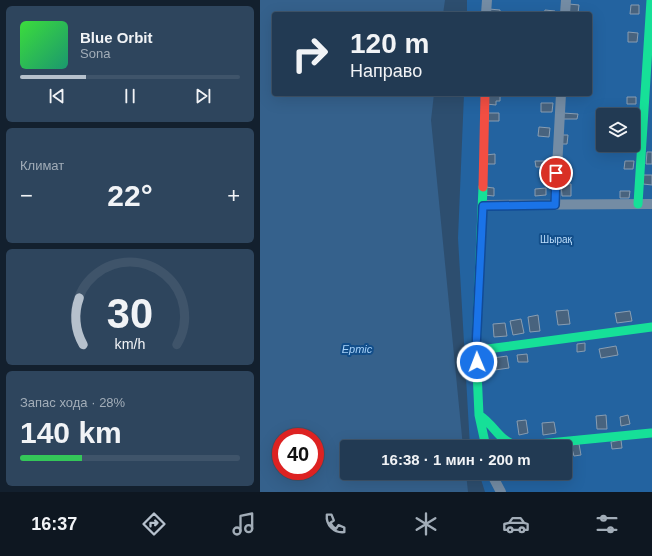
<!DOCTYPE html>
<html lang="ru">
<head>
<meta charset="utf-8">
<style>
	body { margin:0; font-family:Helvetica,sans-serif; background:#2e455d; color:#f1f3f6; height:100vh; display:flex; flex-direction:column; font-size:15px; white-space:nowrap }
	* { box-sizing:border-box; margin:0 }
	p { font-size:13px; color:#a2adb8 }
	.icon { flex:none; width:22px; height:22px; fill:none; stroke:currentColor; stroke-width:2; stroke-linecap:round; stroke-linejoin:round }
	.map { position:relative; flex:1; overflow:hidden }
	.panel { display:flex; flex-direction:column; gap:6px; padding:6px; background:#13202e; width:260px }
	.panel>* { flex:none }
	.guide { position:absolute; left:12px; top:12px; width:320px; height:84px; border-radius:4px; box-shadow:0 4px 16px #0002,0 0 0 1px #3f546a; background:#223a53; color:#f1f3f6; overflow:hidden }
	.buttons { position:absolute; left:336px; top:108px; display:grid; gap:8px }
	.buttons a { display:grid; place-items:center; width:44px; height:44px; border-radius:4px; background:#223a53; box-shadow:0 4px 16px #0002,0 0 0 1px #3f546a; font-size:20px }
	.speed { position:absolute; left:12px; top:428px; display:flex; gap:8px; font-size:20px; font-weight:700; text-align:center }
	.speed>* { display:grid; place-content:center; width:52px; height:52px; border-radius:50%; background:#223a53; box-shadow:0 4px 16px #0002,0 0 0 1px #3f546a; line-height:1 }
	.speed .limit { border:6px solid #d22; background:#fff; color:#111 }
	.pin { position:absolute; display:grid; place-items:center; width:34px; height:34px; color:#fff; margin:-17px; border:2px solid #fff; border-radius:50%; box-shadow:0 1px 4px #0007 }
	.me { position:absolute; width:44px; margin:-22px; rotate:359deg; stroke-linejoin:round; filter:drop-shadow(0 0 3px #0008) }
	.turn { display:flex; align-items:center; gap:14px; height:84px; padding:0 12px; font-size:18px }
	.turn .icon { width:52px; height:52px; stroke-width:2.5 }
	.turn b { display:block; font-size:28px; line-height:34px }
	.big { font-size:30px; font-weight:700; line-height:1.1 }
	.panel .widget { flex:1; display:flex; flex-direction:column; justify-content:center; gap:6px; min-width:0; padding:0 14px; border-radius:6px; background:#2e455d }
	.panel .dial { align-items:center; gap:0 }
	.dial svg { height:104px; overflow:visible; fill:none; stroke:#3f546a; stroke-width:7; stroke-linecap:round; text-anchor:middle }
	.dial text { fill:#f1f3f6; stroke:none }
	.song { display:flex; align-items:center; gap:12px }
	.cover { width:48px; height:48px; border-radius:6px; background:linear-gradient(135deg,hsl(120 70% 55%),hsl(160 70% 35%)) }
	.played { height:4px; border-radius:2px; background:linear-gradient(90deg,#b6c1cd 30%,#3f546a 30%) }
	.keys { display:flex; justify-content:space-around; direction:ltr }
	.heat { display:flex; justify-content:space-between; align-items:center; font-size:22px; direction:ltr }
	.charge { height:6px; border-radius:3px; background:linear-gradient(90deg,#34c759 28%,#3f546a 0) }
	.trip { position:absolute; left:80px; top:440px; width:232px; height:40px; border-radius:4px; background:#223a53; box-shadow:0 4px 16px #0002,0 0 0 1px #3f546a; font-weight:700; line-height:40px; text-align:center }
	.menu { display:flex; height:64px; justify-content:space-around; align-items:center; background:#0e1721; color:#a2adb8 }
	.menu .icon { width:28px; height:28px }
	.menu .selected { color:#b6c1cd }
	.menu b { font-size:18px; color:#f1f3f6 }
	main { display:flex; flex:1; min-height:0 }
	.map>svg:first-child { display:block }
	.green { fill:#2363a0; fill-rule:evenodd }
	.water { fill:#35618c; fill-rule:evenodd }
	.building { fill:#48637e; stroke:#889db2 }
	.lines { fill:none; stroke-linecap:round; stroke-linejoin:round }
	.street { stroke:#748ca4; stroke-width:10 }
	.fast { stroke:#16e098; stroke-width:9 }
	.jam { stroke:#f24e42; stroke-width:9 }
	.route-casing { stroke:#114b97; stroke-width:10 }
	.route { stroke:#1a73e8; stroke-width:7 }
	.labels { text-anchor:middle; stroke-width:4; stroke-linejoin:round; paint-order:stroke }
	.park-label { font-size:10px; fill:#bfdffc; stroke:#124e8a }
	.water-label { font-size:11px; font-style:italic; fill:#a5d0f8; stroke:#124e8a }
</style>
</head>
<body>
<main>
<section class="panel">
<div class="widget">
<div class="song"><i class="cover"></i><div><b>Blue Orbit</b><p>Sona</p></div></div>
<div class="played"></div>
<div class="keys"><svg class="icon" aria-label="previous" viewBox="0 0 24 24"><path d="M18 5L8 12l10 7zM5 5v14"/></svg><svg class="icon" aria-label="pause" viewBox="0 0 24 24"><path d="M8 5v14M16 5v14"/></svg><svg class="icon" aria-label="next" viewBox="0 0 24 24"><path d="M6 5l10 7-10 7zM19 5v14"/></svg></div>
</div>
<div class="widget"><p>Климат</p>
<div class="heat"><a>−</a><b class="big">22°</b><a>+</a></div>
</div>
<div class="widget dial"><svg viewBox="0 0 100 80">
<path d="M14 69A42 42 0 1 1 86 69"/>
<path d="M14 69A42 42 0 0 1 11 33" stroke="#b6c1cd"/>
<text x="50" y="56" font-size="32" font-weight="700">30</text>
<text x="50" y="72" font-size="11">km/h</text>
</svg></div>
<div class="widget"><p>Запас хода · 28%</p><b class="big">140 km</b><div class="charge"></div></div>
</section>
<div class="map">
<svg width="392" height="492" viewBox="0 0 392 492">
	<rect width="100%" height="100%" fill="#2d4e6f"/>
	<path class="green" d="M 207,0 L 392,0 L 392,492 L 225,492 L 219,473 L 305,473 L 305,447 L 210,447 L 198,238 L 204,94 L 330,94 L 330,14 L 207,14 ZM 343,115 L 373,115 L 373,145 L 343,145 Z"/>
	<path class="water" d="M 0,0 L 185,0 L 183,14 L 14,14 L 14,94 L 174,94 L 171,120 L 203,447 L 87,447 L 87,473 L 206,473 L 208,492 L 0,492 ZM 21,437 L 55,437 L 55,471 L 21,471 Z"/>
	<path class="building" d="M 309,4 L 319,5 L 318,13 L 309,12 Z
		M 371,5 L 379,5 L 379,14 L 370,14 Z
		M 229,9 L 240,10 L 240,14 L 229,14 Z
		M 285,10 L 295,11 L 295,14 L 284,14 Z
		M 368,32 L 378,33 L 377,42 L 368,42 Z
		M 227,94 L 240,95 L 240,101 L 236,101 L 236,105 L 226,104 Z
		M 367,97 L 376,97 L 376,104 L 367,104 Z
		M 281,103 L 293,103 L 292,112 L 281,112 Z
		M 228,113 L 239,113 L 239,121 L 228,121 Z
		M 303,113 L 318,114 L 317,119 L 303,119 Z
		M 279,127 L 290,128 L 289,137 L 278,136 Z
		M 300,135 L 308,135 L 307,144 L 300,144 Z
		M 387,152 L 392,152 L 392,164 L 386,164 Z
		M 235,154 L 235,164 L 226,164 L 225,155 Z
		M 275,161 L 286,161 L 286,167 L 276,167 Z
		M 365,161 L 374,161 L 373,169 L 364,169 Z
		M 383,175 L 392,175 L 392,185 L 383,184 Z
		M 301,184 L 311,184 L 311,196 L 302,196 Z
		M 225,187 L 234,188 L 234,196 L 224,195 Z
		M 286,188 L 286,195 L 275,196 L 275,189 Z
		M 360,191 L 370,191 L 369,198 L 360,198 Z
		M 308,310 L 310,324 L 298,325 L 296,311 Z
		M 370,311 L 372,321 L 357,323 L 355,313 Z
		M 278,315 L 280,331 L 270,332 L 268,317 Z
		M 261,319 L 264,333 L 253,335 L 250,321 Z
		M 245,323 L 247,336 L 234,337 L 233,324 Z
		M 325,343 L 325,351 L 317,352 L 317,344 Z
		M 356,346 L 358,355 L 341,358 L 339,349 Z
		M 267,354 L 268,362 L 258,362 L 257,355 Z
		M 247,356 L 249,368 L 235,370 L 233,358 Z
		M 346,415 L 347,429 L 337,429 L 336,416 Z
		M 368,415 L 370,424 L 361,426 L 360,417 Z
		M 266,420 L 268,433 L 259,435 L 257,421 Z
		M 294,422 L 296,433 L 283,435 L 282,423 Z
		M 361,440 L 362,448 L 352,449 L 351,442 Z
		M 319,444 L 321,455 L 314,456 L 311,445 Z"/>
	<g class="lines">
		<path class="street" d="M 226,14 L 227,0
			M 305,14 L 306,0
			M 223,205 L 392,204
			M 295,205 L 301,94
			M 231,473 L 241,492"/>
		<path class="fast" d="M 223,187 L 216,349 L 219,415 L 226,447
			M 378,204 L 391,0
			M 216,349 L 220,350 L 392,327
			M 219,415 C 236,426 237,440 258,446 L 391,433"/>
		<path class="jam" d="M 223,187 L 225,94"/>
	</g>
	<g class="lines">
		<g class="route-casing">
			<path id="route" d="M 217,362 L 216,349 L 223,206 L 295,205 L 296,173"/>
		</g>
		<use href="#route" class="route"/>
	</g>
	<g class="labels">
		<g class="park-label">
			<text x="296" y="243">Шырақ</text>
		</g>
		<g class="water-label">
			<text x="97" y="353">Ертіс</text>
		</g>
	</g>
</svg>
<div class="buttons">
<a><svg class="icon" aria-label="layers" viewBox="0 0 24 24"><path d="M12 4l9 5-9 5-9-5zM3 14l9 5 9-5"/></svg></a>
</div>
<div class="speed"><div class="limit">40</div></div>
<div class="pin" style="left:296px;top:173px;background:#d93025"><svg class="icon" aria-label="arrive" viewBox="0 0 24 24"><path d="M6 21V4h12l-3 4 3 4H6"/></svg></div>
<svg class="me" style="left:217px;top:362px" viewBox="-20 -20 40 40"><circle r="17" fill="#1a73e8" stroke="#fff" stroke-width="3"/><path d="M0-11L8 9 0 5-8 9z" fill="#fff"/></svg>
<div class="trip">16:38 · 1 мин · 200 m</div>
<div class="guide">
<div class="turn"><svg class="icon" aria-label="right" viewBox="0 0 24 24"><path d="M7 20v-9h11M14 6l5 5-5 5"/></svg><div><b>120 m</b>Направо</div></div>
</div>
</div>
</main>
<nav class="menu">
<b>16:37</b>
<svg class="icon selected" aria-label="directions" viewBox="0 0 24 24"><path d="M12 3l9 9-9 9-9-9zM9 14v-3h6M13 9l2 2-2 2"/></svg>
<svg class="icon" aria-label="music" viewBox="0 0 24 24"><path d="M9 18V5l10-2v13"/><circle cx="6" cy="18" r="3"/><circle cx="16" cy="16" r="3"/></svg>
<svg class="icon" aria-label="phone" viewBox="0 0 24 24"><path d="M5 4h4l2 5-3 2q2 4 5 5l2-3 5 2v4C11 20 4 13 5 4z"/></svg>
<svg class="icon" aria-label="climate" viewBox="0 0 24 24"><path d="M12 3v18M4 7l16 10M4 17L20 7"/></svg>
<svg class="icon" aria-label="car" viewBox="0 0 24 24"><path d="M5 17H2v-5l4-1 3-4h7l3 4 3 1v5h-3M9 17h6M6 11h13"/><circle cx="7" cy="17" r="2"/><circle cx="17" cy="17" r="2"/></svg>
<svg class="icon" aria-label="filters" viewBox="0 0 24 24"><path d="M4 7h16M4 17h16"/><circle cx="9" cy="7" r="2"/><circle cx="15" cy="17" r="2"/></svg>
</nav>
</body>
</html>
